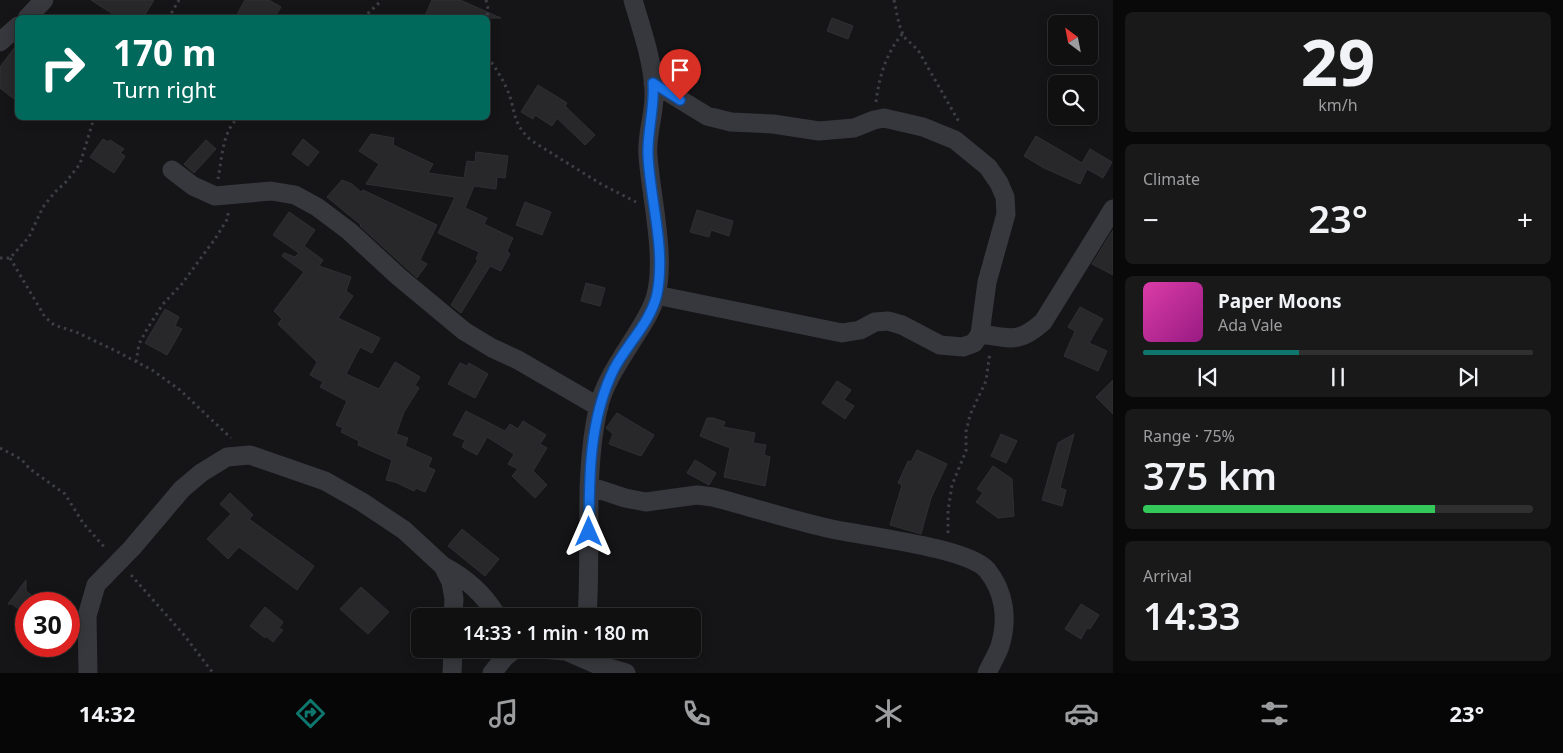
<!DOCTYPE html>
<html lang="en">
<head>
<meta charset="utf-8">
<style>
	body { margin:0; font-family:"Noto Sans",sans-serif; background:#19191a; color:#f1f3f6; height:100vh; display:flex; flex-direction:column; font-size:19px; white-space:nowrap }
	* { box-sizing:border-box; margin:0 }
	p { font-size:16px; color:#9c9d9f }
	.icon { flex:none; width:28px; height:28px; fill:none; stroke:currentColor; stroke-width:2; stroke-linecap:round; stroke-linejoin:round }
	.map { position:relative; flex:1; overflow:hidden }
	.panel { display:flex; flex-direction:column; gap:12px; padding:12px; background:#090909; width:450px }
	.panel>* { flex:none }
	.banner { position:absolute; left:15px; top:15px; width:475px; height:105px; border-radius:8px; box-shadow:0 2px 12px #0003,0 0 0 1px #303031; background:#00695c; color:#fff; overflow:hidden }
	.needle { width:32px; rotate:328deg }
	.tools { position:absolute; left:1048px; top:15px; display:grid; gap:10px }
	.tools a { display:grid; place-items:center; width:50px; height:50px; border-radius:8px; background:#101011; box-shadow:0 2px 12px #0003,0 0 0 1px #303031; font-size:25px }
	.speed { position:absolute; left:15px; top:592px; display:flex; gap:10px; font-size:25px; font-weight:700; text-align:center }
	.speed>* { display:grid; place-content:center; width:65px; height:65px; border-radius:50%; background:#101011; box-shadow:0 2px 12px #0003,0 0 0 1px #303031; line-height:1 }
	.speed .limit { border:8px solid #d22; background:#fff; color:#111 }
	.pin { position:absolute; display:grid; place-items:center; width:42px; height:42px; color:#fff; margin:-51px -21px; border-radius:50% 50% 50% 0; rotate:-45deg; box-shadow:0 0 5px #0007 }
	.pin .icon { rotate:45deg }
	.me { position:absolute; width:55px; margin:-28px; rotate:0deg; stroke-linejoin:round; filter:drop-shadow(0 0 4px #0008) }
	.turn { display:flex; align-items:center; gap:18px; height:105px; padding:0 15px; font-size:22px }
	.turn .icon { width:65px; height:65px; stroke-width:2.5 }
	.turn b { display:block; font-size:35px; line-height:42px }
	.big { font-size:38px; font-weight:600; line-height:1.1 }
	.panel .widget { flex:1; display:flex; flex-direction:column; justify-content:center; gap:8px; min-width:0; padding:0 18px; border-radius:8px; background:#19191a }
	.panel .dial { align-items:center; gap:0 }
	.dial b { font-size:65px; line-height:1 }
	.song { display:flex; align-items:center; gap:15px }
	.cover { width:60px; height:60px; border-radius:8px; background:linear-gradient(135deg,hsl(320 70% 55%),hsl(310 70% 35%)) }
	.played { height:5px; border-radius:2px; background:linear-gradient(90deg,#0f766e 40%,#303031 40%) }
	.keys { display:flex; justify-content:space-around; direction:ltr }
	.heat { display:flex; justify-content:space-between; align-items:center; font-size:28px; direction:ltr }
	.charge { height:8px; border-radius:4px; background:linear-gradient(90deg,#34c759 75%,#303031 0) }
	.trip { position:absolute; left:411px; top:608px; width:290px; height:50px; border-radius:8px; background:#101011; box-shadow:0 2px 12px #0003,0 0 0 1px #303031; font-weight:600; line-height:50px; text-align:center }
	.dock { display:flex; height:80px; justify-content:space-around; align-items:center; background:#060607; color:#9c9d9f }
	.dock .icon { width:35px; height:35px }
	.dock .active { color:#0f766e }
	.dock b { font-size:22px; color:#f1f3f6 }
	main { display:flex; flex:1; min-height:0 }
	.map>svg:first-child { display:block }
	.building { fill:#28282b; stroke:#2f3033 }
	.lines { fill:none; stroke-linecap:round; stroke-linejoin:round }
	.path { stroke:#3c3f44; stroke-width:3; stroke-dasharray:2.5 4; stroke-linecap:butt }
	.minor { stroke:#36383d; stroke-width:19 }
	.route-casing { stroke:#114b97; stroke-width:12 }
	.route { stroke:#1a73e8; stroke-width:9 }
</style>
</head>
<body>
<main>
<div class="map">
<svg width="1113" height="673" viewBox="0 0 1113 673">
	<rect width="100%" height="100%" fill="#151517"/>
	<path class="building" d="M 91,0 L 154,0 L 143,18 L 119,18 Z
		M 245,0 L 269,0 L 281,7 L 274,18 L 235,18 Z
		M 432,0 L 460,0 L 501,18 L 424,18 Z
		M 832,18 L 853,26 L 848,39 L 827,31 Z
		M 18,43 L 18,102 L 0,88 L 0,67 Z
		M 538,85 L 567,103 L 565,106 L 595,135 L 585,145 L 557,118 L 552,126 L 535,115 L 533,119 L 521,112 Z
		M 371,134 L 394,138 L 393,145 L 433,164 L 428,173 L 464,178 L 467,161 L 475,162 L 476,152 L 508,156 L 505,178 L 497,177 L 496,189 L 474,186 L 465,208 L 487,218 L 484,224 L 513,238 L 507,251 L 510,254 L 501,271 L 490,266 L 461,313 L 451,305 L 478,260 L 476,259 L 479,252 L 438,233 L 455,197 L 366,184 L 379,164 L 359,151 Z
		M 1036,136 L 1082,163 L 1090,149 L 1112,162 L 1103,178 L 1087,169 L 1080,184 L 1044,168 L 1024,156 Z
		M 103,139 L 108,142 L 110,140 L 124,149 L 120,153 L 125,156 L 114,173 L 90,157 Z
		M 303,139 L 319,152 L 308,166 L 292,154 Z
		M 206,140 L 216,149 L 194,173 L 184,164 Z
		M 342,180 L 352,184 L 361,192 L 363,190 L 437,225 L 420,260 L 427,264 L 417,278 L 360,226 L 361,225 L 327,197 Z
		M 525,202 L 551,212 L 542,235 L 516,225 Z
		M 697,210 L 733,221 L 729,236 L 711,230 L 709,237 L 690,232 Z
		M 289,212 L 315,230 L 304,246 L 323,260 L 319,266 L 351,277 L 346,291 L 353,296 L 338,318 L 380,338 L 372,353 L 360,347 L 346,374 L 379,389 L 395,362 L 420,377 L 415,385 L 419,388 L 404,412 L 396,434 L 408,438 L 405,446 L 432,458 L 428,467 L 435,470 L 425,492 L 416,488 L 414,491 L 395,482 L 386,480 L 392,460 L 358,445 L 359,441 L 341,432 L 343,428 L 336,425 L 347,401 L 320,387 L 323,382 L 310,375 L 317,362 L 278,324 L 282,319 L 274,311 L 304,272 L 282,256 L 284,253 L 295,257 L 299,253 L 273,235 Z
		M 1113,230 L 1113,275 L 1092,264 Z
		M 586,283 L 605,288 L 600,306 L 581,301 Z
		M 1080,307 L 1103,319 L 1089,343 L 1107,351 L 1098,371 L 1064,356 L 1075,331 L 1068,327 Z
		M 165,309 L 179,317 L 175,326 L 182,329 L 167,355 L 145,343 Z
		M 460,363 L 467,366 L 469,363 L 488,374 L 475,398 L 448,384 Z
		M 1113,380 L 1113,414 L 1096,397 Z
		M 837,381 L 851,390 L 844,400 L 854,406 L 845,419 L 822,403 Z
		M 466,411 L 505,431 L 510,424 L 518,429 L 523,421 L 546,435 L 540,444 L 547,448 L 533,471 L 547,485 L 535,498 L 512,476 L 518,469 L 508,464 L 514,454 L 487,437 L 477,455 L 462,447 L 465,440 L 453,435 Z
		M 617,413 L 654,435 L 641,456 L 609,444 L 613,434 L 606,428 Z
		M 707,418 L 713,418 L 725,422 L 723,427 L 755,433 L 753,443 L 766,445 L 764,455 L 770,457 L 765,486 L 724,477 L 730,448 L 700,436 Z
		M 1001,434 L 1017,441 L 1006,463 L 991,456 Z
		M 1074,434 L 1060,488 L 1066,490 L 1062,506 L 1042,500 L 1058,443 Z
		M 917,450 L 947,464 L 931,498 L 921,534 L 890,525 L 902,485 L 898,483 L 908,461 L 911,462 Z
		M 695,460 L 716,473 L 709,485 L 687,473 Z
		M 993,466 L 1012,479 L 1014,516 L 998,518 L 976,502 L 983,493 L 977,489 Z
		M 230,493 L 253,515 L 249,519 L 314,566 L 297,590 L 239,547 L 228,559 L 207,539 L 231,514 L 220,504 Z
		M 462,529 L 499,559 L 485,576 L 448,546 Z
		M 26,580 L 26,591 L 43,604 L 26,604 L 26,615 L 12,604 L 8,604 Z
		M 361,587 L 389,612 L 368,634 L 340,609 Z
		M 1081,604 L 1099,615 L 1090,629 L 1087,628 L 1081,639 L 1065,629 Z
		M 265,607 L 283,622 L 279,628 L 283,630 L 273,642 L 266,636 L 265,638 L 250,626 Z"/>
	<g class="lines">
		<path class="path" d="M 486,0 L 488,9 L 487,18
			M 894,0 L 899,24 L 904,37 L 918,50 L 959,122
			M 167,18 L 172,12 L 179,0
			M 363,18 L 382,0
			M 488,57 C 494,66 501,76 506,87 C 517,110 510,122 532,141 L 601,184 L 636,202
			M 876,102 C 879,77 886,53 903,33
			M 218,179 C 222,159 222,132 238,118
			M 0,258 L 10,258 L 29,237 L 43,207 L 55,192 L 65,183 L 80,164 L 94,118
			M 10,258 L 45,317 L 54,325 L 76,332 L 114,350 L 152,370 L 180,390 L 231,438
			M 136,362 L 139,344 L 147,329 L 163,304 L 181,285 L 215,239 L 228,218 L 228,213
			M 0,448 L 21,459 L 30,469 L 65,494 L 83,523 L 106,549
			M 948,533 L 948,511 L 952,485 L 966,451 L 966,432 L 970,415 L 986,381 L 990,352
			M 131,575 L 184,635 L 213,673"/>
		<path class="minor" d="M 27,18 L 44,0
			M 0,42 L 18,26
			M 653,83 L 707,116 L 731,122 L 773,124 L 819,131 L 854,128 L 874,120 L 884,118 L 923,127 L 955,140 L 988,167 L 999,183 L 1005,197 L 1006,214 L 987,282 L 980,334 L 974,343 L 963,347 L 940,345 L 902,325 L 888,321 L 875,322 L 860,330 L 842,333 L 656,295
			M 172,170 L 193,186 L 215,196 L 271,191 L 295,195 L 317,207 L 349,231 L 399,277 L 464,331 L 492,348 L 518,360 L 599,407
			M 980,334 C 1011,338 1018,344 1043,322 L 1113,209
			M 589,486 L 625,498 L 646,502 L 697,495 L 713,497 C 751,507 788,519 827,528 C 861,536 967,547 987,570 C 1005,592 1008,620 1000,646 C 997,655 991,664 987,673
			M 443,566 C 466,578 484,594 497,616
			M 587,616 C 592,548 583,477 598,409 C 604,383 620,360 634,338 C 642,325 652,311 656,295 C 666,256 651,197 648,156 C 646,136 654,116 654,96 C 654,63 642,31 633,0
			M 539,649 L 566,651 L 569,649
			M 566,651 L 598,665 L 626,673
			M 88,673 L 87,616 L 96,585 L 132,548 L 182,489 L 201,473 L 227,457 L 250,455 L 325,481 L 362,502 L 404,530 L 443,566 L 451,582 L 454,599 L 453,616
			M 452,673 L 453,649
			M 492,673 L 505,657 L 515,649"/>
	</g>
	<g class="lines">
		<g class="route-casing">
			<path id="route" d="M 589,532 C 589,478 589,419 614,369 C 627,344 651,322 657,294 C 666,248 650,201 648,155 C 647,131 655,107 653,83 L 680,100"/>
		</g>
		<use href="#route" class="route"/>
	</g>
</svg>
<div class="tools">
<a><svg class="needle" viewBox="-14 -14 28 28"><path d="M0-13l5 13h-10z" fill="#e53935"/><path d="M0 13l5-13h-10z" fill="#9c9d9f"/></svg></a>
<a><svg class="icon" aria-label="search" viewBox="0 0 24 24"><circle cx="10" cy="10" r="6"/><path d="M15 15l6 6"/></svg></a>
</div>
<div class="speed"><div class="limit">30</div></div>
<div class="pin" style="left:680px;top:100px;background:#d93025"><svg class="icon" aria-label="arrive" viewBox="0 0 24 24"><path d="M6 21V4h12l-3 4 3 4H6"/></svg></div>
<svg class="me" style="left:589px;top:532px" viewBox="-20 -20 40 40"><path d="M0-17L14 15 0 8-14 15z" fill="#1a73e8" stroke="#fff" stroke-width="4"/></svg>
<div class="trip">14:33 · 1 min · 180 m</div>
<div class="banner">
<div class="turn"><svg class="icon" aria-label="right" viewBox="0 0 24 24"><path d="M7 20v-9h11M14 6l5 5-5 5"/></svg><div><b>170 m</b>Turn right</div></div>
</div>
</div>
<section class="panel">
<div class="widget dial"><b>29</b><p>km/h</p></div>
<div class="widget"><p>Climate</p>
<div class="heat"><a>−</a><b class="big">23°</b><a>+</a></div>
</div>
<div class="widget">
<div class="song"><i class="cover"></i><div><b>Paper Moons</b><p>Ada Vale</p></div></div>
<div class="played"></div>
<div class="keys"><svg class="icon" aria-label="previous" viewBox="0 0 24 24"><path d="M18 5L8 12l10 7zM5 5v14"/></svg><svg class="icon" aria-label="pause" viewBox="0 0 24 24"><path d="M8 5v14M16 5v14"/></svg><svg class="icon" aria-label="next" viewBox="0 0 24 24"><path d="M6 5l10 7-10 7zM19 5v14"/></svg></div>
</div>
<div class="widget"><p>Range · 75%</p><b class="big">375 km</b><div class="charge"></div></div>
<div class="widget"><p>Arrival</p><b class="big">14:33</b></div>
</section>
</main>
<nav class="dock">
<b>14:32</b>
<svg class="icon active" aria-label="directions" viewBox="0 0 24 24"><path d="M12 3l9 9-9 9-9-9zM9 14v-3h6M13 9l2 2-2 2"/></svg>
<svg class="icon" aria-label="music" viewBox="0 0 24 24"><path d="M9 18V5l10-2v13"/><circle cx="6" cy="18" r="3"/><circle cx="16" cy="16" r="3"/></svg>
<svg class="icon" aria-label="phone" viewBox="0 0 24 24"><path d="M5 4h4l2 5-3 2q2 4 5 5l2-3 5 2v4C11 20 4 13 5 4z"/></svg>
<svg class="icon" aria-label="climate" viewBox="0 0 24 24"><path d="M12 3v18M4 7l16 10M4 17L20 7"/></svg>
<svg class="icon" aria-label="car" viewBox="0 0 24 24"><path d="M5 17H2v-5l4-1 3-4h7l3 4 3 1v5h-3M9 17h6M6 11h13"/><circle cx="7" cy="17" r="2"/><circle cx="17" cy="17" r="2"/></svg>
<svg class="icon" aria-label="filters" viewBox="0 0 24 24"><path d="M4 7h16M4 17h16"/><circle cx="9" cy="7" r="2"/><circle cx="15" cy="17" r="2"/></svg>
<b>23°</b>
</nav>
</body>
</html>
